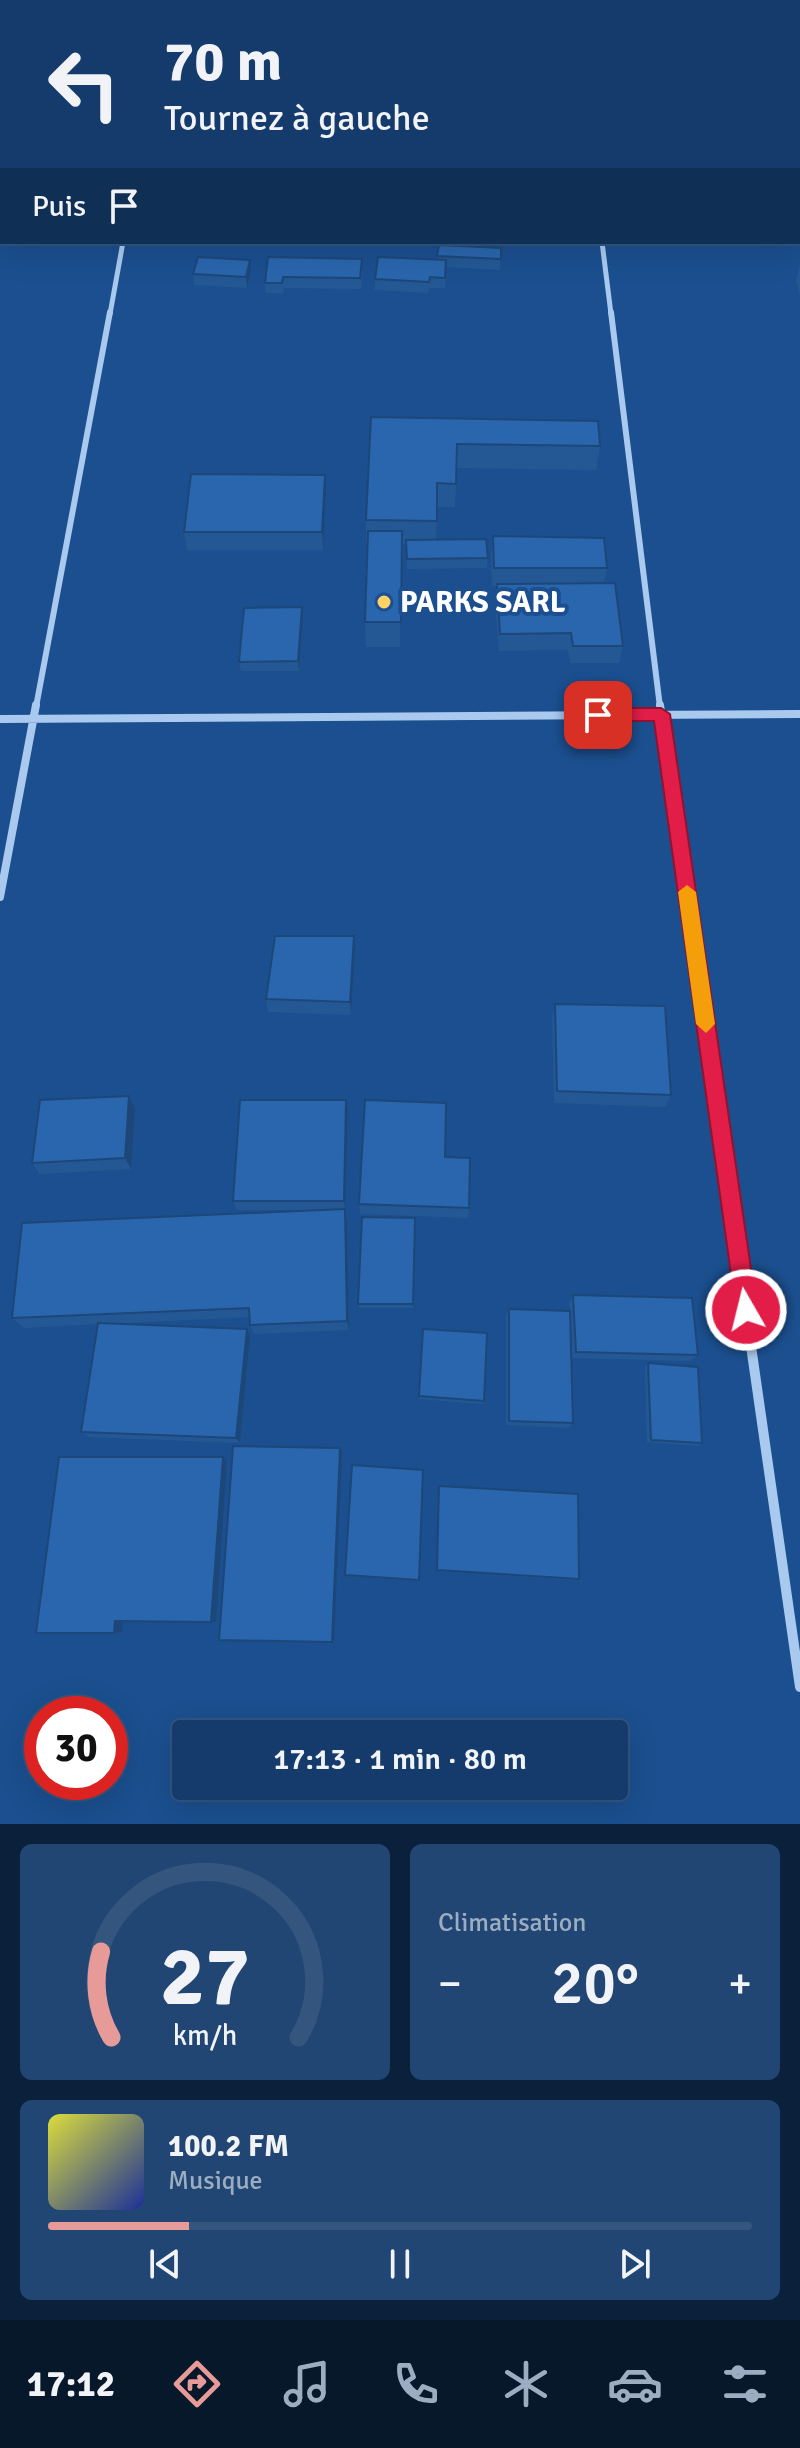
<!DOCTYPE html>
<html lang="fr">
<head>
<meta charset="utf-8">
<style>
	body { margin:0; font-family:Signika,sans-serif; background:#214673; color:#f1f3f6; height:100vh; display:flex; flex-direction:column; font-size:30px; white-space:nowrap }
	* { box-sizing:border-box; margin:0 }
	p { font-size:26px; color:#9dadc1 }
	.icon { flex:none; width:44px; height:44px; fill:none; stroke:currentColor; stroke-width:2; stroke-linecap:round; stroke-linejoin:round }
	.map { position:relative; height:1824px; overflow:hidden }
	.panel { display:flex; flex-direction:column; gap:20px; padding:20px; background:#0b203b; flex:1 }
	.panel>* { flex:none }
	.top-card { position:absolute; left:0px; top:0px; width:800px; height:244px; box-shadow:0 8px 32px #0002,0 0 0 2px #33557e; background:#143b6b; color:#f1f3f6; overflow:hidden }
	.speed { position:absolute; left:24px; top:1696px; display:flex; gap:16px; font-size:40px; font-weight:700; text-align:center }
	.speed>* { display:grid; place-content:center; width:104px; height:104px; border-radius:50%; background:#143b6b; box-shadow:0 8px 32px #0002,0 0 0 2px #33557e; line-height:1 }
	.speed .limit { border:12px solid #d22; background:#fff; color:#111 }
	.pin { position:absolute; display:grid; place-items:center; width:68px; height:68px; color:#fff; margin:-34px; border-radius:16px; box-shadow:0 4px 12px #0006 }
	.me { position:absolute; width:88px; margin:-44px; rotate:352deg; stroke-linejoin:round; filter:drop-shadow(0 0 6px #0008) }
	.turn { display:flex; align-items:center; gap:28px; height:168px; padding:0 32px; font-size:36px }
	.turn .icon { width:104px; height:104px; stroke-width:2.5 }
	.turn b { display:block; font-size:56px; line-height:68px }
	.then { display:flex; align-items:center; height:76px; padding:0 32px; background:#0003; gap:16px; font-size:30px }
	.big { font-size:60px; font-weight:600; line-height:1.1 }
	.panel .tile { flex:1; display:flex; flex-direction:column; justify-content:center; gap:12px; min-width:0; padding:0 28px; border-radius:12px; background:#214673 }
	.panel .dial { align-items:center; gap:0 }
	.dial svg { height:208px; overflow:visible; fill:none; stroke:#33557e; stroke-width:7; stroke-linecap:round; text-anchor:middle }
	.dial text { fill:#f1f3f6; stroke:none }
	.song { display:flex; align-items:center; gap:24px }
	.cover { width:96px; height:96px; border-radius:12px; background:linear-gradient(135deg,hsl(60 70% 55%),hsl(230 70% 35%)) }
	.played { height:8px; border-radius:4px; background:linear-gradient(90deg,#e69b98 20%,#33557e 20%) }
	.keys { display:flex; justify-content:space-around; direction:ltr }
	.heat { display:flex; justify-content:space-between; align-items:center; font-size:44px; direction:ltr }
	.panel .tiles { flex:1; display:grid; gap:20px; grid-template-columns:1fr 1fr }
	.tile:last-child { grid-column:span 2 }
	.trip { position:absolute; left:172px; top:1720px; width:456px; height:80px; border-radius:8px; background:#143b6b; box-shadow:0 8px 32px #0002,0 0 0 2px #33557e; font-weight:600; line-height:80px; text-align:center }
	.tab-bar { display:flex; height:128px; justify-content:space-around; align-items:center; background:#08182b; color:#9dadc1 }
	.tab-bar .icon { width:56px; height:56px }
	.tab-bar .selected { color:#e69b98 }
	.tab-bar b { font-size:36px; color:#f1f3f6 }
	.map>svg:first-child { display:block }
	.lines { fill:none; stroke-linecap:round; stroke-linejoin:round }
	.minor-far3 { stroke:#a9c9ee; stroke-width:5 }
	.minor-far2 { stroke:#a9c9ee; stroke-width:6 }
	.minor-far1 { stroke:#a9c9ee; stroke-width:8 }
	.minor { stroke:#a9c9ee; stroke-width:10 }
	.wall { fill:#245895 }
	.shaded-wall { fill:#1d4779 }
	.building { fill:#2a66ad; stroke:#1d4779; stroke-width:2 }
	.route { fill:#e11d48; stroke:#92132f; stroke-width:2 }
	.slow { fill:#f59e0b }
	.poi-dot { fill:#ffd166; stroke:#1b4f8f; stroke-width:3 }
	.labels { text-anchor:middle; stroke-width:8; stroke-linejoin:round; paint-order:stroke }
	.poi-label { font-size:30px; font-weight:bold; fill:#fff; stroke:#1b4f8f; text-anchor:start }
</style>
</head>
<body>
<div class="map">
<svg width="800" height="1824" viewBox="0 0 800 1824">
	<rect width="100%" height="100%" fill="#1b4f8f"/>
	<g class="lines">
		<path class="minor-far3" d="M 602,242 L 611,314
			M 110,314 L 123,242"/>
		<path class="minor-far2" d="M 611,312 L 660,707
			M 36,707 L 110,312"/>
		<path class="minor-far1" d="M 660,705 L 731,1202
			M 0,719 L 800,714
			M 0,897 L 36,705"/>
		<path class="minor" d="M 730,1200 L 800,1687"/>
	</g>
	<path class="wall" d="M 800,59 L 800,89 L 798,81 L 798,66 Z
		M 798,100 L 800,100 L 800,159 L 798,159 Z
		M 0,166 L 2,166 L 2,195 L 0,195 Z
		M 439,245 L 501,248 L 500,270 L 446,267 L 445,288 L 429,288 L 428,293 L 375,290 L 375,279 L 437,260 Z
		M 268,257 L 362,270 L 361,289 L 284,288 L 283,293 L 266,293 L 265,283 Z
		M 800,265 L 800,295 L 796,280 Z
		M 251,270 L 247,288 L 194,285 L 193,274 Z
		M 371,417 L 600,446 L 596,470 L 457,468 L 455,507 L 437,507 L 436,540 L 488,558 L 487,568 L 407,569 L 406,544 L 401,544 L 400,647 L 366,647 L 365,622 L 367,543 L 366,543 L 366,520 Z
		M 326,493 L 323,550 L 187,550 L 184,532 Z
		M 493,536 L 607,568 L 604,583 L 623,646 L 619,663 L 570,663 L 568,650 L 499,651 L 495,602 L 497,586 L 492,586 L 491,554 Z
		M 302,607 L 303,617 L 299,671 L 241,671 L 239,662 Z
		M 355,950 L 351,1015 L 268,1012 L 266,999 Z
		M 555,1004 L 671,1095 L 665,1107 L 554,1103 L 552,1017 Z
		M 135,1108 L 131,1169 L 40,1174 L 32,1163 Z
		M 348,1111 L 345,1209 L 347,1221 L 349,1330 L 254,1334 L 250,1325 L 250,1317 L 108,1324 L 250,1336 L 240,1443 L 89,1437 L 81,1432 L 98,1324 L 24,1328 L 12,1318 L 319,1210 L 237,1210 L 233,1201 Z
		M 445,1157 L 469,1208 L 468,1218 L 360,1214 L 359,1204 Z
		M 415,1218 L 413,1308 L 359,1308 L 358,1304 Z
		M 573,1295 L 698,1355 L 690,1361 L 572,1358 L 570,1316 L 573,1423 L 568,1428 L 506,1425 L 506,1316 L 509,1309 L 570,1311 L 569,1303 Z
		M 423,1329 L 484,1401 L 483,1404 L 419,1399 Z
		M 648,1363 L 702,1443 L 698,1446 L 647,1442 L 645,1366 Z
		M 439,1486 L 579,1579 L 575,1580 L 436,1571 Z
		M 345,1575 L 419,1580 L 418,1581 L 346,1576 Z"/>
	<path class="shaded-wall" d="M 250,260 L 251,270 L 247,288 L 246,277 Z
		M 325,475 L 326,493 L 323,550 L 322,532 Z
		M 302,607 L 303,617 L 299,671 L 298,661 Z
		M 354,936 L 355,950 L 351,1015 L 350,1002 Z
		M 129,1096 L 135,1108 L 131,1169 L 125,1158 Z
		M 346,1100 L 348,1111 L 345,1210 L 344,1201 Z
		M 345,1209 L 347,1221 L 349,1330 L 347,1321 Z
		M 247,1329 L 250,1336 L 240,1443 L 236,1438 Z
		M 340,1448 L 342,1453 L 334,1641 L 332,1642 Z
		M 223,1457 L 227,1461 L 216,1622 L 211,1622 Z
		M 115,1621 L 123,1621 L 122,1632 L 114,1633 Z"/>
	<path class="building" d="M 214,0 L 290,0 L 290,2 L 214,2 Z
		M 296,0 L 366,0 L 366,2 L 295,2 Z
		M 798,100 L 800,100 L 800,132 L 798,132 Z
		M 0,166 L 2,166 L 2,185 L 0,184 Z
		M 439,245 L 501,248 L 501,259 L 437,256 Z
		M 198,257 L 250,260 L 246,277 L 193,274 Z
		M 268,257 L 362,259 L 360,278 L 283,277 L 282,283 L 265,283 Z
		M 378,257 L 446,260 L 445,278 L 430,277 L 429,282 L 375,279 Z
		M 371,417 L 598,421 L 600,446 L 457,444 L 456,484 L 437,483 L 437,521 L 366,520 Z
		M 191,474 L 325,475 L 322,532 L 184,532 Z
		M 368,531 L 402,531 L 401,622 L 365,622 Z
		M 493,536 L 604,538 L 607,568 L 494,568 Z
		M 486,539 L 488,558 L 407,559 L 406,540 Z
		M 615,583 L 623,646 L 573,646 L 571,633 L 500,634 L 497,584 Z
		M 302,607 L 298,661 L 239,662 L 244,608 Z
		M 275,936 L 354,936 L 350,1002 L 266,999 Z
		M 555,1004 L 665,1006 L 671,1095 L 557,1091 Z
		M 129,1096 L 125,1158 L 32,1163 L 40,1100 Z
		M 240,1100 L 346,1100 L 344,1201 L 233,1201 Z
		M 365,1100 L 446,1103 L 445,1157 L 470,1158 L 469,1208 L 359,1204 Z
		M 345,1209 L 347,1321 L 250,1325 L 249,1308 L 12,1318 L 22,1223 Z
		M 362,1217 L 415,1218 L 413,1304 L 358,1304 Z
		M 573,1295 L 692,1298 L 698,1355 L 576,1352 Z
		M 509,1309 L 570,1311 L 573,1423 L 509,1421 Z
		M 98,1323 L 247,1329 L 236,1438 L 81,1432 Z
		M 423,1329 L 487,1333 L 484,1401 L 419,1396 Z
		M 648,1363 L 698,1367 L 702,1443 L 651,1440 Z
		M 233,1446 L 340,1448 L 332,1642 L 219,1640 Z
		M 59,1457 L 223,1457 L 211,1622 L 115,1621 L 114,1633 L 36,1633 Z
		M 352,1465 L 423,1470 L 419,1580 L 345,1575 Z
		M 439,1486 L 578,1494 L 579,1579 L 437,1570 Z"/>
	<path class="route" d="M 598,708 L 661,708 L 670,714 L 757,1310 L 754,1318 L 746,1321 L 739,1318 L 736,1310 L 654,721 L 598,721 L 590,715 Z"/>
	<path class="slow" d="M 687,885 L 696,892 L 715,1024 L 706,1033 L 696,1024 L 678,892 Z"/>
	<circle class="poi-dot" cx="384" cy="602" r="8"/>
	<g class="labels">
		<g class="poi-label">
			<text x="400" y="612">PARKS SARL</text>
		</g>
	</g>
</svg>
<div class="speed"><div class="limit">30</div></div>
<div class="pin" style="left:598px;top:715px;background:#d93025"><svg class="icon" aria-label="arrive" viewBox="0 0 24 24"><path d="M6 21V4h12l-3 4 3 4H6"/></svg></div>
<svg class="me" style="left:746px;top:1310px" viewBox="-20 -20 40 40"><circle r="17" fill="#e11d48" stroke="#fff" stroke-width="3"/><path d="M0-11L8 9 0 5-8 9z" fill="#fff"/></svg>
<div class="trip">17:13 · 1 min · 80 m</div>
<div class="top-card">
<div class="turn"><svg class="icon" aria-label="left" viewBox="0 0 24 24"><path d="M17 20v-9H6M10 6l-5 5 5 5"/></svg><div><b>70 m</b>Tournez à gauche</div></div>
<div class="then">Puis<svg class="icon" aria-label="arrive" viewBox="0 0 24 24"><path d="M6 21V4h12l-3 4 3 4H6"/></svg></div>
</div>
</div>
<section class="panel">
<div class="tiles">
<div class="tile dial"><svg viewBox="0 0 100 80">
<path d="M14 69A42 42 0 1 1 86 69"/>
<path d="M14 69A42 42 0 0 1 10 36" stroke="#e69b98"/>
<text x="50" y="56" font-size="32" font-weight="700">27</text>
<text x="50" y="72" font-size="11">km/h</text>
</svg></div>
<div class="tile"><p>Climatisation</p>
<div class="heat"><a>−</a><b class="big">20°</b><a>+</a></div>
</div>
<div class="tile">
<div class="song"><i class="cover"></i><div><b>100.2 FM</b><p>Musique</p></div></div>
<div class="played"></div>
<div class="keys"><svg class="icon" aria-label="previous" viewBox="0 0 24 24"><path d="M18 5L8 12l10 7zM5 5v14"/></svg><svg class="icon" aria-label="pause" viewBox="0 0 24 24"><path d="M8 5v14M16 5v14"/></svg><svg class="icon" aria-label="next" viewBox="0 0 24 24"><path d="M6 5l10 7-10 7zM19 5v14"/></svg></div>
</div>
</div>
</section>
<nav class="tab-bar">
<b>17:12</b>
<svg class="icon selected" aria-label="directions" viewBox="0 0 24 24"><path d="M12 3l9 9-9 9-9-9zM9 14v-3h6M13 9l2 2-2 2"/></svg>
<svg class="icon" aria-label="music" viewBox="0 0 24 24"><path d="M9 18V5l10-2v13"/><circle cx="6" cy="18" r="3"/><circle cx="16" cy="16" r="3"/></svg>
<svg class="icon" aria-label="phone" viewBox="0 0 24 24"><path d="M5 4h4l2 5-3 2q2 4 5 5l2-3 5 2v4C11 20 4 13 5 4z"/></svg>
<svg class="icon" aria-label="climate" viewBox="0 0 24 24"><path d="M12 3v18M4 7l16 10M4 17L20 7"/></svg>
<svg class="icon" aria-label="car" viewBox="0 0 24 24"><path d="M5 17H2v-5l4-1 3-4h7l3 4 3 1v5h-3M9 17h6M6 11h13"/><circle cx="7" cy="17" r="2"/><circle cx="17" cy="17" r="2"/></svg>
<svg class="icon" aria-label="filters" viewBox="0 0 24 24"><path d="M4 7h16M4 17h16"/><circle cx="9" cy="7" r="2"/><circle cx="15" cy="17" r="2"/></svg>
</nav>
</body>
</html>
